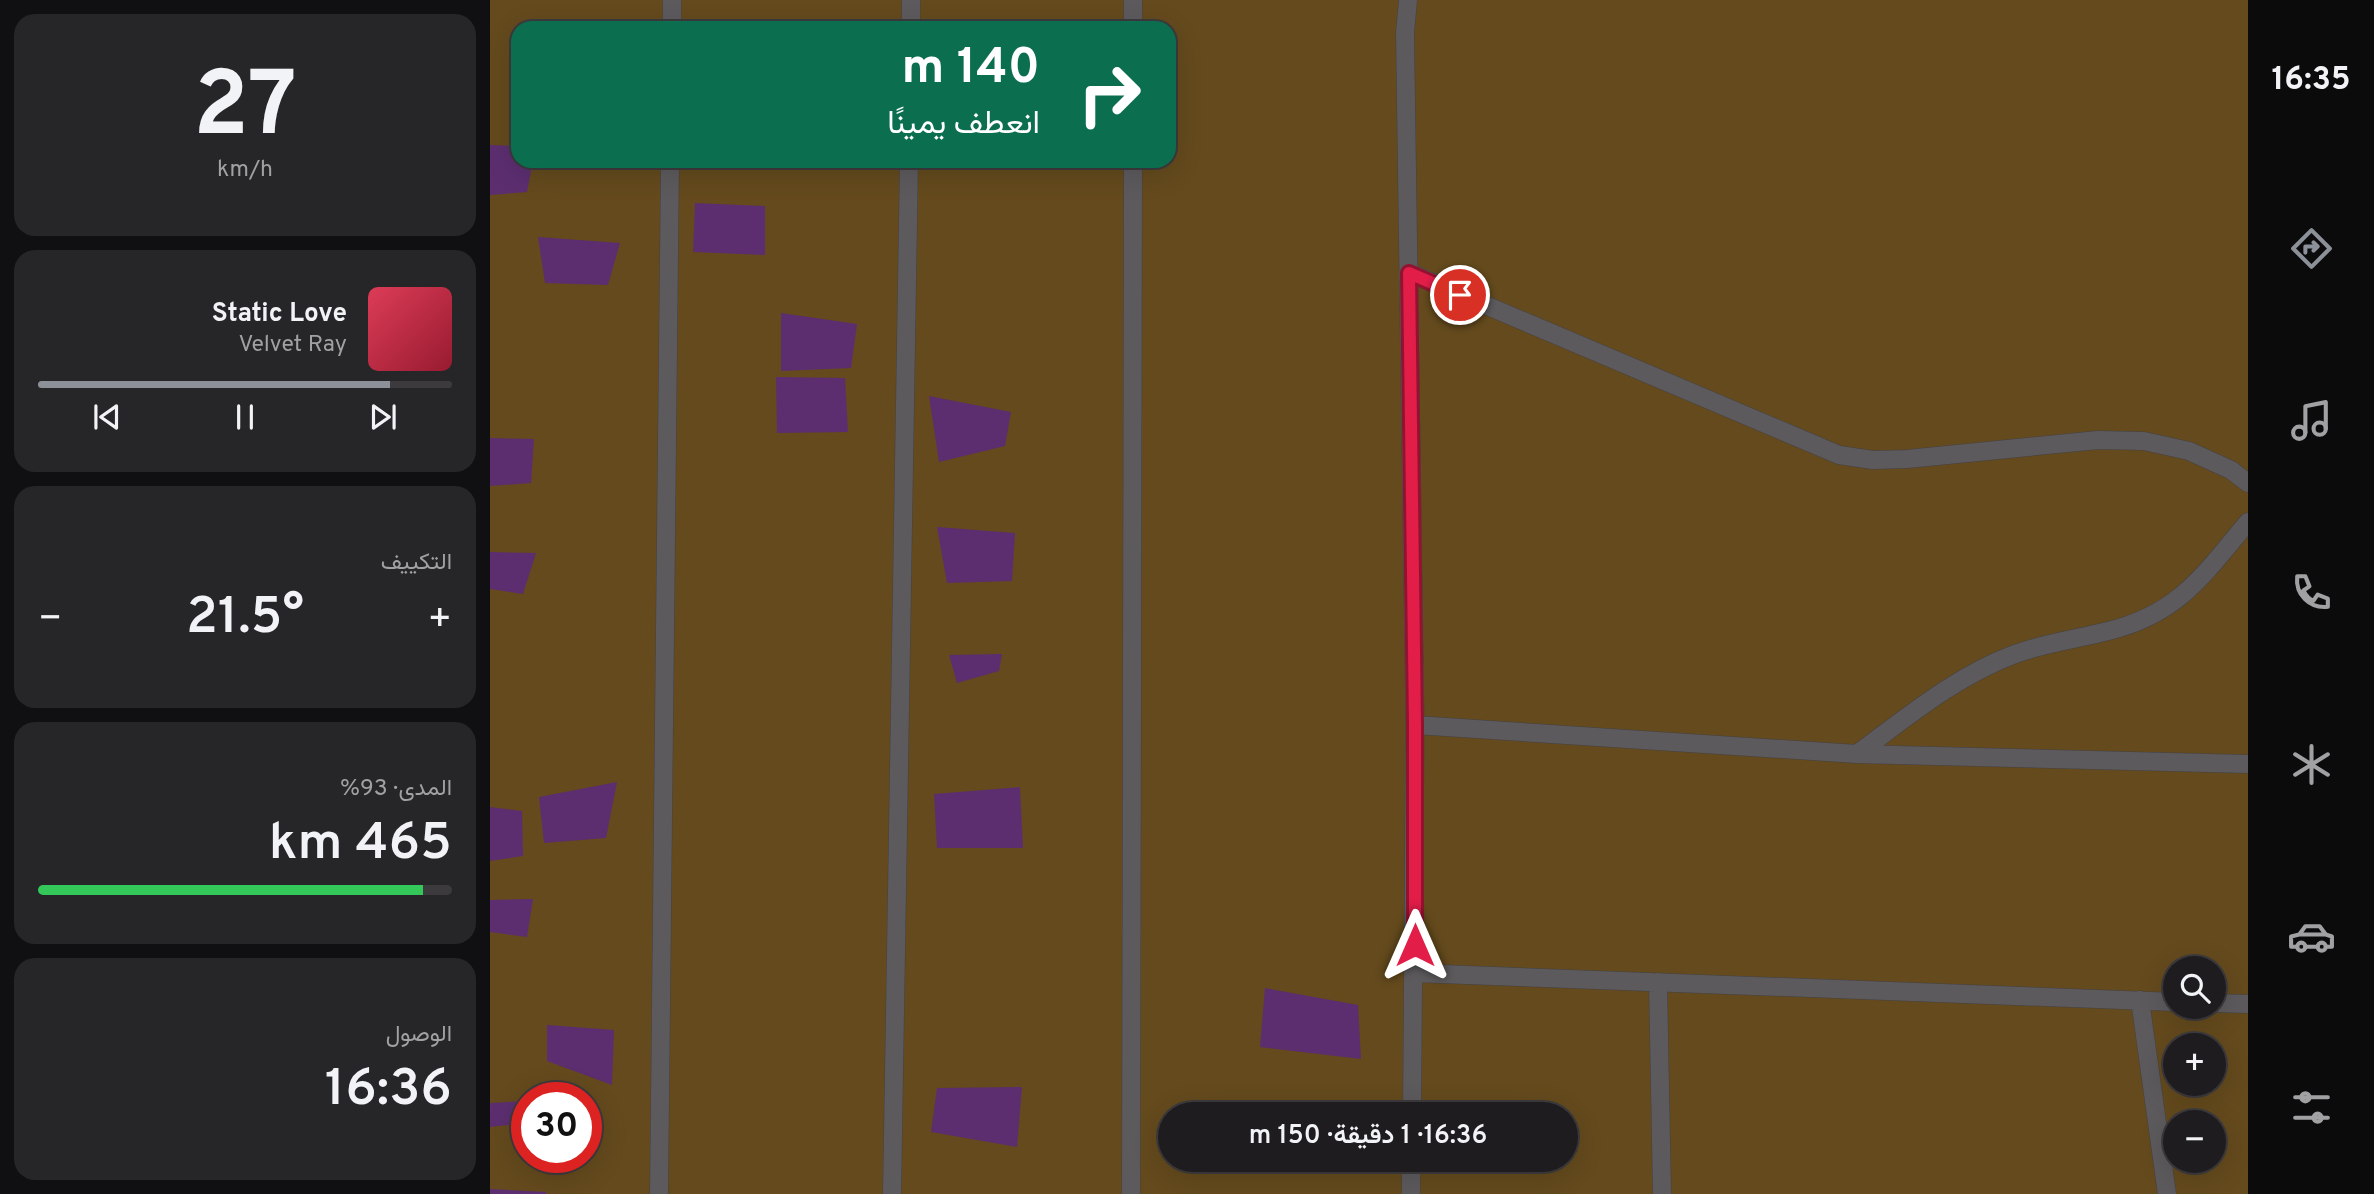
<!DOCTYPE html>
<html lang="ar">
<head>
<meta charset="utf-8">
<style>
	body { margin:0; font-family:Overpass,Vazirmatn,sans-serif; background:#262528; color:#f1f3f6; direction:rtl; height:100vh; display:flex; flex-direction:column; font-size:26px; white-space:nowrap }
	* { box-sizing:border-box; margin:0 }
	p { font-size:23px; color:#a1a1a4 }
	.icon { flex:none; width:38px; height:38px; fill:none; stroke:currentColor; stroke-width:2; stroke-linecap:round; stroke-linejoin:round }
	.map { position:relative; flex:1; overflow:hidden; direction:ltr }
	.side { display:flex; flex-direction:column; gap:14px; padding:14px; background:#100f11; width:490px }
	.side>* { flex:none }
	.banner { position:absolute; left:21px; top:21px; width:665px; height:147px; border-radius:21px; box-shadow:0 7px 28px #0002,0 0 0 2px #3c3a3d; direction:rtl; background:#0b6e4f; color:#fff; overflow:hidden }
	.fabs { position:absolute; left:1673px; top:956px; display:grid; gap:14px }
	.fabs a { display:grid; place-items:center; width:63px; height:63px; border-radius:50%; background:#1e1c1f; box-shadow:0 7px 28px #0002,0 0 0 2px #3c3a3d; font-size:35px }
	.speed { position:absolute; left:21px; top:1082px; display:flex; gap:14px; font-size:35px; font-weight:700; text-align:center }
	.speed>* { display:grid; place-content:center; width:91px; height:91px; border-radius:50%; background:#1e1c1f; box-shadow:0 7px 28px #0002,0 0 0 2px #3c3a3d; line-height:1 }
	.speed .limit { border:10px solid #d22; background:#fff; color:#111 }
	.pin { position:absolute; display:grid; place-items:center; width:60px; height:60px; color:#fff; margin:-30px; border:4px solid #fff; border-radius:50%; box-shadow:0 2px 7px #0007 }
	.me { position:absolute; width:77px; margin:-38px; rotate:0deg; stroke-linejoin:round; filter:drop-shadow(0 0 5px #0008) }
	.turn { display:flex; align-items:center; gap:24px; height:147px; padding:0 21px; font-size:32px }
	.turn .icon { width:91px; height:91px; stroke-width:2.5 }
	.turn b { display:block; font-size:49px; line-height:60px }
	.big { font-size:52px; font-weight:600; line-height:1.1 }
	.side .widget { flex:1; display:flex; flex-direction:column; justify-content:center; gap:10px; min-width:0; padding:0 24px; border-radius:21px; background:#262528 }
	.side .dial { align-items:center; gap:0 }
	.dial b { font-size:91px; line-height:1 }
	.song { display:flex; align-items:center; gap:21px }
	.cover { width:84px; height:84px; border-radius:10px; background:linear-gradient(135deg,hsl(350 70% 55%),hsl(350 70% 35%)) }
	.played { height:7px; border-radius:4px; background:linear-gradient(90deg,#8c9099 85%,#3c3a3d 85%) }
	.keys { display:flex; justify-content:space-around; direction:ltr }
	.heat { display:flex; justify-content:space-between; align-items:center; font-size:38px; direction:ltr }
	.charge { height:10px; border-radius:5px; background:linear-gradient(90deg,#34c759 93%,#3c3a3d 0) }
	.trip { position:absolute; left:668px; top:1102px; width:420px; height:70px; border-radius:35px; background:#1e1c1f; box-shadow:0 7px 28px #0002,0 0 0 2px #3c3a3d; font-weight:600; line-height:70px; text-align:center; direction:rtl }
	main { display:flex; flex:1; min-height:0 }
	.tabs { display:flex; flex-direction:column; width:126px; justify-content:space-around; align-items:center; background:#0c0b0c; color:#a1a1a4 }
	.tabs .icon { width:49px; height:49px }
	.tabs .on { color:#8c9099 }
	.tabs b { font-size:32px; color:#f1f3f6 }
	.map>svg:first-child { display:block }
	.green { fill:#644a1d; fill-rule:evenodd }
	.building { fill:#5c2e70 }
	.lines { fill:none; stroke-linecap:round; stroke-linejoin:round }
	.minor-casing { stroke:#444245; stroke-width:19 }
	.minor { stroke:#5c5a5d; stroke-width:18 }
	.route-casing { stroke:#92132f; stroke-width:18 }
	.route { stroke:#e11d48; stroke-width:12 }
</style>
</head>
<body>
<main>
<nav class="tabs">
<b>16:35</b>
<svg class="icon on" aria-label="directions" viewBox="0 0 24 24"><path d="M12 3l9 9-9 9-9-9zM9 14v-3h6M13 9l2 2-2 2"/></svg>
<svg class="icon" aria-label="music" viewBox="0 0 24 24"><path d="M9 18V5l10-2v13"/><circle cx="6" cy="18" r="3"/><circle cx="16" cy="16" r="3"/></svg>
<svg class="icon" aria-label="phone" viewBox="0 0 24 24"><path d="M5 4h4l2 5-3 2q2 4 5 5l2-3 5 2v4C11 20 4 13 5 4z"/></svg>
<svg class="icon" aria-label="climate" viewBox="0 0 24 24"><path d="M12 3v18M4 7l16 10M4 17L20 7"/></svg>
<svg class="icon" aria-label="car" viewBox="0 0 24 24"><path d="M5 17H2v-5l4-1 3-4h7l3 4 3 1v5h-3M9 17h6M6 11h13"/><circle cx="7" cy="17" r="2"/><circle cx="17" cy="17" r="2"/></svg>
<svg class="icon" aria-label="filters" viewBox="0 0 24 24"><path d="M4 7h16M4 17h16"/><circle cx="9" cy="7" r="2"/><circle cx="15" cy="17" r="2"/></svg>
</nav>
<div class="map">
<svg width="1758" height="1194" viewBox="0 0 1758 1194">
	<rect width="100%" height="100%" fill="#282629"/>
	<path class="green" d="M 0,0 L 1758,0 L 1758,1194 L 0,1194 ZM 28,28 L 679,28 L 679,161 L 28,161 ZM 1685,968 L 1724,968 L 1724,1006 L 1685,1006 ZM 1685,1045 L 1724,1045 L 1724,1083 L 1685,1083 ZM 37,1097 L 96,1097 L 96,1157 L 37,1157 ZM 681,1115 L 1076,1115 L 1076,1160 L 681,1160 ZM 1685,1122 L 1724,1122 L 1724,1160 L 1685,1160 Z"/>
	<path class="building" d="M 0,145 L 28,146 L 28,161 L 43,161 L 37,192 L 0,195 Z
		M 205,203 L 275,206 L 275,255 L 203,252 Z
		M 48,237 L 130,243 L 118,285 L 55,283 Z
		M 291,313 L 367,324 L 361,368 L 291,371 Z
		M 286,377 L 355,378 L 358,432 L 287,433 Z
		M 439,396 L 521,412 L 515,446 L 449,462 Z
		M 0,438 L 44,439 L 41,483 L 0,486 Z
		M 447,527 L 525,533 L 522,581 L 457,583 Z
		M 0,552 L 46,553 L 33,594 L 0,589 Z
		M 512,654 L 509,671 L 467,683 L 459,655 Z
		M 127,782 L 116,838 L 54,843 L 49,797 Z
		M 530,787 L 533,848 L 447,848 L 444,794 Z
		M 0,807 L 32,811 L 33,856 L 0,861 Z
		M 43,899 L 37,937 L 0,932 L 0,900 Z
		M 775,988 L 868,1005 L 871,1059 L 770,1047 Z
		M 57,1025 L 124,1030 L 122,1085 L 57,1061 Z
		M 532,1087 L 527,1147 L 441,1132 L 447,1088 Z
		M 37,1101 L 37,1123 L 0,1127 L 0,1103 Z
		M 0,1189 L 56,1192 L 56,1194 L 0,1194 Z"/>
	<g class="lines">
		<g class="minor-casing">
			<path id="minor" d="M 918,0 L 915,33 L 925,725 L 922,1115
				M 182,28 L 182,0
				M 421,28 L 421,0
				M 643,28 L 643,0
				M 920,273 L 1349,455 L 1383,460 L 1417,459 L 1608,440 L 1654,441 L 1699,451 L 1741,470 L 1758,483
				M 925,725 L 1367,754 L 1758,764
				M 1367,754 C 1417,717 1466,676 1525,654 C 1555,643 1587,639 1618,631 C 1689,614 1714,574 1758,522
				M 925,973 L 1685,1002
				M 1168,982 L 1172,1194
				M 1650,1000 L 1677,1194
				M 1724,1003 L 1758,1004
				M 169,1194 L 180,161
				M 402,1194 L 419,161
				M 641,1194 L 643,161
				M 921,1194 L 921,1160"/>
		</g>
		<use href="#minor" class="minor"/>
	</g>
	<g class="lines">
		<g class="route-casing">
			<path id="route" d="M 925,945 L 925,725 L 919,273 L 970,295"/>
		</g>
		<use href="#route" class="route"/>
	</g>
</svg>
<div class="fabs">
<a><svg class="icon" aria-label="search" viewBox="0 0 24 24"><circle cx="10" cy="10" r="6"/><path d="M15 15l6 6"/></svg></a>
<a>+</a>
<a>−</a>
</div>
<div class="speed"><div class="limit">30</div></div>
<div class="pin" style="left:970px;top:295px;background:#d93025"><svg class="icon" aria-label="arrive" viewBox="0 0 24 24"><path d="M6 21V4h12l-3 4 3 4H6"/></svg></div>
<svg class="me" style="left:925px;top:945px" viewBox="-20 -20 40 40"><path d="M0-17L14 15 0 8-14 15z" fill="#e11d48" stroke="#fff" stroke-width="4"/></svg>
<div class="trip">16:36 · 1 دقيقة · 150 m</div>
<div class="banner">
<div class="turn"><svg class="icon" aria-label="right" viewBox="0 0 24 24"><path d="M7 20v-9h11M14 6l5 5-5 5"/></svg><div><b>140 m</b>انعطف يمينًا</div></div>
</div>
</div>
<section class="side">
<div class="widget dial"><b>27</b><p>km/h</p></div>
<div class="widget">
<div class="song"><i class="cover"></i><div><b>Static Love</b><p>Velvet Ray</p></div></div>
<div class="played"></div>
<div class="keys"><svg class="icon" aria-label="previous" viewBox="0 0 24 24"><path d="M18 5L8 12l10 7zM5 5v14"/></svg><svg class="icon" aria-label="pause" viewBox="0 0 24 24"><path d="M8 5v14M16 5v14"/></svg><svg class="icon" aria-label="next" viewBox="0 0 24 24"><path d="M6 5l10 7-10 7zM19 5v14"/></svg></div>
</div>
<div class="widget"><p>التكييف</p>
<div class="heat"><a>−</a><b class="big">21.5°</b><a>+</a></div>
</div>
<div class="widget"><p>المدى · 93%</p><b class="big">465 km</b><div class="charge"></div></div>
<div class="widget"><p>الوصول</p><b class="big">16:36</b></div>
</section>
</main>
</body>
</html>
